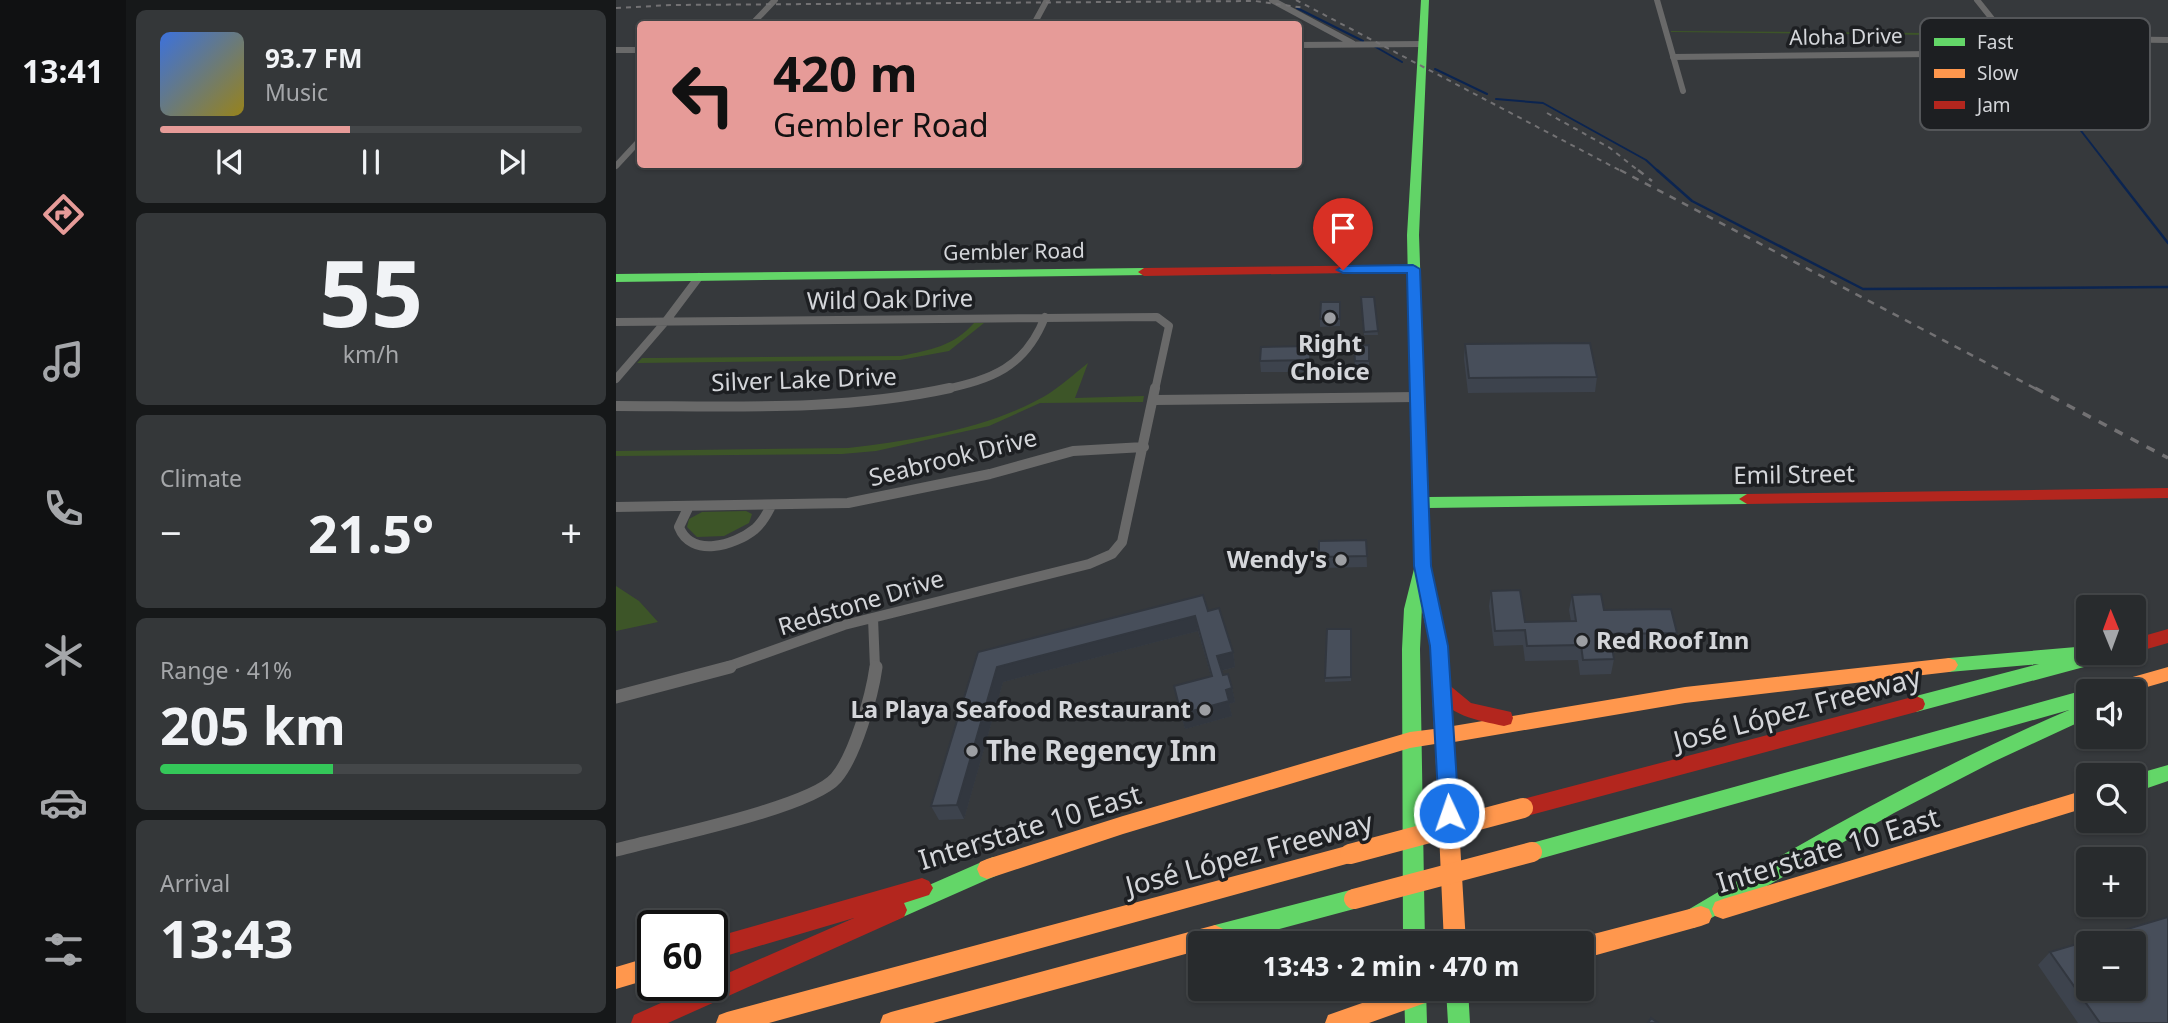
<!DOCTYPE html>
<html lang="en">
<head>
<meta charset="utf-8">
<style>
	body { margin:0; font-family:"Noto Sans",sans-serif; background:#343739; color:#f1f3f6; height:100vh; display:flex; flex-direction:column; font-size:26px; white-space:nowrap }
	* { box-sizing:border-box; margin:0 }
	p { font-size:23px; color:#a5a7aa }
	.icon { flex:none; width:38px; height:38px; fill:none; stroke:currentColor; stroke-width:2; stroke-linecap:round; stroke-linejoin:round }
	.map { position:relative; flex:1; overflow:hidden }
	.sheet { display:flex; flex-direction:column; gap:10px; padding:10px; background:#161819; width:490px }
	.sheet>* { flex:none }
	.banner { position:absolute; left:21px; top:21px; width:665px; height:147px; border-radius:7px; box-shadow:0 2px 5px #0004,0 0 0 2px #444749; background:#e69b98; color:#111; overflow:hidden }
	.needle { width:46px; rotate:359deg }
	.buttons { position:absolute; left:1460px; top:595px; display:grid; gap:14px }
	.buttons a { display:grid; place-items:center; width:70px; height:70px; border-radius:7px; background:#282b2d; box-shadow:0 2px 5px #0004,0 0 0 2px #444749; font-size:35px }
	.speed { position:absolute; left:21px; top:910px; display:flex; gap:14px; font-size:35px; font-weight:700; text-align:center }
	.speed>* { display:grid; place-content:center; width:91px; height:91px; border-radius:50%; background:#282b2d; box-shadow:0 2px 5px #0004,0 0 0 2px #444749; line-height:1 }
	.speed .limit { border:4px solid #111; border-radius:10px; background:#fff; color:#111 }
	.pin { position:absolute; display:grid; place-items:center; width:60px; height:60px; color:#fff; margin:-72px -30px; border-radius:50% 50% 50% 0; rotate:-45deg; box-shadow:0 0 7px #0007 }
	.pin .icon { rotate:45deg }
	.me { position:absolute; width:77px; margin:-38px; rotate:357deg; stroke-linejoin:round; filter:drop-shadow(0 0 5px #0008) }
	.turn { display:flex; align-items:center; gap:24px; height:147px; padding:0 21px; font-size:32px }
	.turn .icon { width:91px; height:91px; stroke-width:2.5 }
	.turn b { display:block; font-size:49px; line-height:60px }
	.big { font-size:52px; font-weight:700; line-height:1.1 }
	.sheet .card { flex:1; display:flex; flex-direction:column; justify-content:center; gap:10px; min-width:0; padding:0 24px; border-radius:10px; background:#343739 }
	.sheet .dial { align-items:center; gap:0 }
	.dial b { font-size:91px; line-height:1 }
	.song { display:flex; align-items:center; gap:21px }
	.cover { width:84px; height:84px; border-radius:10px; background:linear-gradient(135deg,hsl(220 70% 55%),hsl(50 70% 35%)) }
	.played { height:7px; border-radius:4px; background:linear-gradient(90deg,#e69b98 45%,#444749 45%) }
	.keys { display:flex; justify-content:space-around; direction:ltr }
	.heat { display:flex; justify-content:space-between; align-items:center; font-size:38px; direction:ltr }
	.charge { height:10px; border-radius:5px; background:linear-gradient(90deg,#34c759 41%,#444749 0) }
	.trip { position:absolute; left:572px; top:931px; width:406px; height:70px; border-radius:7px; background:#282b2d; box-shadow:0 2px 5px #0004,0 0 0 2px #444749; font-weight:700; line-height:70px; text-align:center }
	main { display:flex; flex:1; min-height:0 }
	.tabs { display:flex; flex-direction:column; width:126px; justify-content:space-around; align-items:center; background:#101112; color:#a5a7aa }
	.tabs .icon { width:49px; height:49px }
	.tabs .on { color:#e69b98 }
	.tabs b { font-size:32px; color:#f1f3f6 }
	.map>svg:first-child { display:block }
	.green { fill:#3d5528 }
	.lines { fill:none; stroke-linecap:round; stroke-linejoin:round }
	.stream-far1 { stroke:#0b2450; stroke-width:2 }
	.stream { stroke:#0b2450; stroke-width:2.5 }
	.street-far3 { stroke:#696969; stroke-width:6 }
	.street-far2 { stroke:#696969; stroke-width:8 }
	.street-far1 { stroke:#696969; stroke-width:10 }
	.street { stroke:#696969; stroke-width:13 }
	.fast { fill:#63d668; fill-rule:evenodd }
	.slow { fill:#ff974d; fill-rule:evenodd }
	.jam { fill:#b3261e; fill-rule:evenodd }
	.rail-far2 { stroke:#727173; stroke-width:2; stroke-dasharray:5 5; stroke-linecap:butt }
	.rail-far1 { stroke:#727173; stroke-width:2.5; stroke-dasharray:7 7; stroke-linecap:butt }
	.rail { stroke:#727173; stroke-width:3.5; stroke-dasharray:9 9; stroke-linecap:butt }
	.slow-bridge { stroke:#ff974d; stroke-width:20 }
	.wall { fill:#3d434d }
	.shaded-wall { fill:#32373f }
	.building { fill:#474e5a; stroke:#32373f; stroke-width:2; fill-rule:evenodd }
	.route { fill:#1a73e8; stroke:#114b97; stroke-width:2 }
	.poi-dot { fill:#9d9fa3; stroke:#1d1f22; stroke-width:2.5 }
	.labels { text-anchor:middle; stroke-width:7; stroke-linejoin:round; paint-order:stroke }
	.far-street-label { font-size:21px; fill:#d4d6da; stroke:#1d1f22 }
	.street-label { font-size:24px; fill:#d4d6da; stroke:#1d1f22 }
	.poi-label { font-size:24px; font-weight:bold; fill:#d4d6da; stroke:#1d1f22; text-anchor:end }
	.near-street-label { font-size:28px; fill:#d4d6da; stroke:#1d1f22 }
	.near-poi-label { font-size:28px; font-weight:bold; fill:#d4d6da; stroke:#1d1f22; text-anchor:start }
	.key { fill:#1d1f22; stroke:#545659; stroke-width:2 }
	.key-label { font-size:19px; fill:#d4d6da }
</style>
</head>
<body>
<main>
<nav class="tabs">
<b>13:41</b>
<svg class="icon on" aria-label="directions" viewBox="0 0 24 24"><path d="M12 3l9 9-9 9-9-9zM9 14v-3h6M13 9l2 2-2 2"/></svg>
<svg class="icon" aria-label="music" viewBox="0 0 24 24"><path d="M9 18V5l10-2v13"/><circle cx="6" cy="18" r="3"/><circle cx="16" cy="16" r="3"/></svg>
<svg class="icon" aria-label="phone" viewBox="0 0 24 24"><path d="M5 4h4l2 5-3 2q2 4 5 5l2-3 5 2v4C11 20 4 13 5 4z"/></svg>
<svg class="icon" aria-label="climate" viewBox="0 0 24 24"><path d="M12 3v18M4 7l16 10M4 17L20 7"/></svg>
<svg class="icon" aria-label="car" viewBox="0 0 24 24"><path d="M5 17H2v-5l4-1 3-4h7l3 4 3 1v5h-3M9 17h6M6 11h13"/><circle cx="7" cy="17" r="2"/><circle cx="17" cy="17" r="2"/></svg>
<svg class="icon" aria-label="filters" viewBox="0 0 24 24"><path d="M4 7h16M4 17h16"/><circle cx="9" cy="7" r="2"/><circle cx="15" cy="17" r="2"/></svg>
</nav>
<section class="sheet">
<div class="card">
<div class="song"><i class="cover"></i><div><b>93.7 FM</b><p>Music</p></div></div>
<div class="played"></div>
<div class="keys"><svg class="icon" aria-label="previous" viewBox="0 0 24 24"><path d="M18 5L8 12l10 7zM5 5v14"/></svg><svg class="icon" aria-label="pause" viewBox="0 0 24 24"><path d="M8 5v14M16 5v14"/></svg><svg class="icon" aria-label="next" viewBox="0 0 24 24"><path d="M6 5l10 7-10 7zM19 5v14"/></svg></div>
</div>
<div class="card dial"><b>55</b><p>km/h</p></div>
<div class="card"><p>Climate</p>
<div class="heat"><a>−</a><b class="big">21.5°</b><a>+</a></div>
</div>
<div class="card"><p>Range · 41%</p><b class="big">205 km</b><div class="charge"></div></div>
<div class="card"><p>Arrival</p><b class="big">13:43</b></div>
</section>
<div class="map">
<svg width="1552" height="1023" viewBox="0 0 1552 1023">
	<rect width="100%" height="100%" fill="#36393c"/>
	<path class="green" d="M 1055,31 L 1315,33 L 1317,35 L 1055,32 Z
		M 358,323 L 368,323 L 333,351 L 284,360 L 21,363 L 26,358 L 36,358 L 285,356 C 314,350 338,346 358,323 Z
		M 472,363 L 459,398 L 528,396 L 527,402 L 424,403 L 373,426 L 260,451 L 226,454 L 0,456 L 0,451 L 232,448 C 297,440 371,429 429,396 C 444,387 458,374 472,363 Z
		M 130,511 L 136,514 L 133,523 L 108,536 L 81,537 L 71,527 L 73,519 L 86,512 Z
		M 0,586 L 23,601 L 42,622 L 0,631 Z"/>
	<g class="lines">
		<path class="stream-far1" d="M 681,8 L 747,41
			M 758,46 L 786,62
			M 819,69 L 871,94
			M 1438,96 L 1497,172
			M 880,99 L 927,103 L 1030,160 L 1043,172"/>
		<path class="stream" d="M 1041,170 L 1076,201 L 1247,289 L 1552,287
			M 1495,170 L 1552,243"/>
		<path class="street-far3" d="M 656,0 L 736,43
			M 1041,0 L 1067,91
			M 1361,0 L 1432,89
			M 136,24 L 159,0
			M 418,24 L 431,0
			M 1391,38 L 1552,40
			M 682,45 L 807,44
			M 0,50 L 24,50
			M 1057,57 L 1403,53
			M 0,166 L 24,140"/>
		<path class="street-far2" d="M 0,322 L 541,317 L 553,326 L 539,390
			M 0,379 L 50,321 L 83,277
			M 326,390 C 376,379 409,368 429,317"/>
		<path class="street-far1" d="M 539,400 L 801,397
			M 0,406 C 112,406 224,412 334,388
			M 73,506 L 63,527 C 75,558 118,546 139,529 C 146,523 151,514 155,506
			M 0,507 L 232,503 L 374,474 L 457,451 L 528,447
			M 257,618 L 259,668
			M 108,668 L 228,625 L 473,564 L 496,554 L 506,542 L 539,388"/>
		<path class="street" d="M 0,697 L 114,667
			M 0,850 C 44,838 194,808 220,778 C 239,756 256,696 260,667"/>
		<path class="fast" d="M 805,0 L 813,0 L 803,235 L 812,497 L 1131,494 L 1139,499 L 1131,504 L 812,508 L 814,566 L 823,605 L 820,610 L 814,612 L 806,606 L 804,649 L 809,943 L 787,943 L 786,649 L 788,609 L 798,569 L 791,235 Z
			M 528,268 L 532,269 L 532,275 L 0,282 L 0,274 Z
			M 1472,646 L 1472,653 L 1503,653 L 1500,658 L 1494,660 L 1300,712 L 1293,709 L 1291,704 L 1293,699 L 1300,696 L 1423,664 L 1333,672 L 1327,670 L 1324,665 L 1327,660 L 1333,658 Z
			M 1472,689 L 1477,691 L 1472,691 L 1472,718 L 1377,762 L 1278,813 L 1078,928 L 1070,925 L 1067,918 L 1070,911 C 1195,837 1320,767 1453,710 L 916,861 L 909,859 L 906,852 L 909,845 L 916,843 Z
			M 1552,765 L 1552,781 L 1517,793 L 1517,775 Z
			M 377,857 L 384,860 L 387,867 L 384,874 L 280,920 L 272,917 L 269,910 L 272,903 Z
			M 738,889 L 745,892 L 749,899 L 745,906 L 738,909 L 611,943 L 591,943 L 588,936 L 591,929 L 599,925 Z
			M 788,989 L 810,989 L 811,1023 L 789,1023 Z
			M 830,989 L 852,989 L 854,1023 L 832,1023 Z"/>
		<path class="slow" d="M 814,598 L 820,600 L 823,605 L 832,646 L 837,726 L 1069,687 L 1333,658 L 1339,660 L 1342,665 L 1339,670 L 1333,672 L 1069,703 L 838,742 L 850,943 L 828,943 L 819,744 L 794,748 L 507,834 L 371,879 L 364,876 L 361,869 L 364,862 L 371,859 L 507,816 L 794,732 L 818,729 L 814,646 L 805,605 L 808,600 Z
			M 1552,667 L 1552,681 L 1517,691 L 1482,691 L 1485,686 Z
			M 1472,789 L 1472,807 L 1107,919 L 1099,916 L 1096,909 L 1099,902 L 1107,899 Z
			M 734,845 L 741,847 L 744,854 L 741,861 L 734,863 L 153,1023 L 100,1023 L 103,1015 L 111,1012 Z
			M 1085,906 L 1093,909 L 1096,916 L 1093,923 L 1085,926 L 966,959 L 966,943 L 957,943 L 966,937 Z
			M 599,925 L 607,929 L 610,936 L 607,943 L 584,943 L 584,950 L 317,1023 L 264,1023 L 267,1015 L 275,1012 Z
			M 37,956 L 37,978 L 0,989 L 0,967 Z
			M 786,989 L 829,989 L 826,997 L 753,1023 L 709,1023 L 712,1015 Z"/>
		<path class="jam" d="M 797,265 L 801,266 L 801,272 L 528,276 L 522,272 L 528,268 Z
			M 1552,488 L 1552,498 L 1131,504 L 1123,499 L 1131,494 Z
			M 1552,629 L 1552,643 L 1517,653 L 1516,653 L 1517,639 Z
			M 826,682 L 832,684 L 855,703 L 895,712 L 897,718 L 895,724 L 888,726 C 861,720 831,716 817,689 L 820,684 Z
			M 1300,696 L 1307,699 L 1309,704 L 1307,709 L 1300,712 L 907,817 L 900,814 L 897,808 L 900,802 L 907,799 Z
			M 306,878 L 313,881 L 317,888 L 313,895 L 288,903 L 291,910 L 288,917 L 52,1023 L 15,1023 L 18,1015 L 85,985 L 96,985 L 96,980 L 238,918 L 96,960 L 96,938 Z"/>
		<path class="rail-far2" d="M 680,0 L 1007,172
			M 0,8 L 56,5 L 639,1 L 689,8
			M 931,113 L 994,148 L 1024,172"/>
		<path class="rail-far1" d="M 1004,170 L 1422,390
			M 1022,170 L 1036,181"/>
		<path class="rail" d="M 1419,388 L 1552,458"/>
		<path class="slow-bridge" d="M 734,854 L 907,808
			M 738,899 L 916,852"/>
	</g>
	<path class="wall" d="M 745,297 L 758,297 L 762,335 L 748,335 Z
		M 724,302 L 724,326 L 704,327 L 704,319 Z
		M 849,344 L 981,377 L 979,392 L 852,393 L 848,359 Z
		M 753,345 L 753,368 L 739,369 L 738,346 Z
		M 695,346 L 695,372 L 645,372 L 644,361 Z
		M 750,540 L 751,567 L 704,568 L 703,557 Z
		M 875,591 L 909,622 L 955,621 L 953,610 L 956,595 L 988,610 L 1061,633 L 1057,649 L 997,649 L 998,659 L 995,674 L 964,675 L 962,660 L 909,661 L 907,645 L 878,646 L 873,606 Z
		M 592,611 L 617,652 L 619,667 L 605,671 L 607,675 L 616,688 L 619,702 L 613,704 L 616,716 L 569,729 L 558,686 L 595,676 L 582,631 L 387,682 L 348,819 L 323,820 L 315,806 L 362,652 Z
		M 735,629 L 735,681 L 709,682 L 709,678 Z
		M 1434,952 L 1552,1023 L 1462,1023 L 1422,965 Z"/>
	<path class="shaded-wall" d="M 579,616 L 582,631 L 387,682 L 348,819 L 341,805 L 381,667 Z
		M 617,652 L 619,667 L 604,671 L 601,656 Z
		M 616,688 L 619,702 L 613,704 L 616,716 L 569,729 L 565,714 L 610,690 Z"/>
	<path class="building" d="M 745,297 L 758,297 L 762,331 L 748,332 Z
		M 705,302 L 724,302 L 724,319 L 704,319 Z
		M 974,343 L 981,377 L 853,378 L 849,344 Z
		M 753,345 L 753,361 L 739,361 L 738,346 Z
		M 695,346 L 694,360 L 644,361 L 645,347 Z
		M 750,540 L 751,556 L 703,557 L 703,541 Z
		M 904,590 L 909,622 L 960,621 L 956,595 L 985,594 L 988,610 L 1055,609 L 1061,633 L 994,634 L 998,659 L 967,660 L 965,645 L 911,646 L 909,630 L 879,631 L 875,591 Z
		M 587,595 L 592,611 L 603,608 L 617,652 L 601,656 L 607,675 L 612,674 L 616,688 L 610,690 L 613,701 L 565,714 L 558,686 L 596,676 L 579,616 L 381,667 L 341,805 L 315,806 L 362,652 Z
		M 711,629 L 735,629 L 735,677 L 709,678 Z
		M 1552,917 L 1552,1023 L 1484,1023 L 1434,952 ZM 1472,943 L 1517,943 L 1517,989 L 1472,989 Z
		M 1035,1018 L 1042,1023 L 1032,1023 Z"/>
	<path class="route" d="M 797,265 L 804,269 L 815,566 L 832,646 L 843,813 L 840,819 L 833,822 L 826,819 L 823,813 L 814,646 L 798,566 L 791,273 L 727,273 L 721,270 L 727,266 Z"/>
	<g class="poi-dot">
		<circle cx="714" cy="318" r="7"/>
		<circle cx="725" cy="560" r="7"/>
		<circle cx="966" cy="641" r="7"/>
		<circle cx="589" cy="710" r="7"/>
		<circle cx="356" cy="751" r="7"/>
	</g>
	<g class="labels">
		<g class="far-street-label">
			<text transform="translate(1230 37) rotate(-1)" y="7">Aloha Drive</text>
			<text transform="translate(398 252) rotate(-1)" y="7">Gembler Road</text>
		</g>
		<g class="street-label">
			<text transform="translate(274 300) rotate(-1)" y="8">Wild Oak Drive</text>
			<text transform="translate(188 380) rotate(-2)" y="8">Silver Lake Drive</text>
			<text transform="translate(337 458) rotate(-14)" y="8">Seabrook Drive</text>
			<text transform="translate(1178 475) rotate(-1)" y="8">Emil Street</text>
			<text transform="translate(245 603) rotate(-17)" y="8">Redstone Drive</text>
		</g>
		<g class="poi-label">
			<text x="714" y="352" text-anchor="middle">Right<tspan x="714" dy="28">Choice</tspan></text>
			<text x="711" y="568">Wendy's</text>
			<text x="980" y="649" text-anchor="start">Red Roof Inn</text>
			<text x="575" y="718">La Playa Seafood Restaurant</text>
		</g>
		<g class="near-street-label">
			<text transform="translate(1181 709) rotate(-15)" y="10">José López Freeway</text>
			<text transform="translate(414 827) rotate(-17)" y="10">Interstate 10 East</text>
			<text transform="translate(1212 850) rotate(-17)" y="10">Interstate 10 East</text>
			<text transform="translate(633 854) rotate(-15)" y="10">José López Freeway</text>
		</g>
		<g class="near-poi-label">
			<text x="370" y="761">The Regency Inn</text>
		</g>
	</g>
	<rect x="1304" y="18" width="230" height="112" rx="10" class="key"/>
	<rect x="1318" y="38" width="31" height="8" fill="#63d668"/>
	<rect x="1318" y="69" width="31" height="9" fill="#ff974d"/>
	<rect x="1318" y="101" width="31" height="8" fill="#b3261e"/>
	<g class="key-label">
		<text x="1361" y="49">Fast</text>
		<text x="1361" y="80">Slow</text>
		<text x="1361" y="112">Jam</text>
	</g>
</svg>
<div class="buttons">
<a><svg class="needle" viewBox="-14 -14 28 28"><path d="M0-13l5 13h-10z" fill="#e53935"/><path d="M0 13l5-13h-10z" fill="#a5a7aa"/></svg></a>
<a><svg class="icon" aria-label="sound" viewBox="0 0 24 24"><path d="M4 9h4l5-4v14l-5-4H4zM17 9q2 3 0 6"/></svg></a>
<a><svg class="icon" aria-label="search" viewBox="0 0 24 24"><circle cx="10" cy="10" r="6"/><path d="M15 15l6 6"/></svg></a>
<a>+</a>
<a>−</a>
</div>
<div class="speed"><div class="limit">60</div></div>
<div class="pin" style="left:727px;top:270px;background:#d93025"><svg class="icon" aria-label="arrive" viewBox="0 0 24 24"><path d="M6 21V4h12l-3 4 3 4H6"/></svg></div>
<svg class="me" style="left:833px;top:813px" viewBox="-20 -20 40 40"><circle r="17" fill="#1a73e8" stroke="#fff" stroke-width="3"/><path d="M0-11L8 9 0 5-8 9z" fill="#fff"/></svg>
<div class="trip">13:43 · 2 min · 470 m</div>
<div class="banner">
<div class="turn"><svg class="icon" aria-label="left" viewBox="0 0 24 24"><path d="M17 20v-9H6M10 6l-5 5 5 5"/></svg><div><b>420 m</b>Gembler Road</div></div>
</div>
</div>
</main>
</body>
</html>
